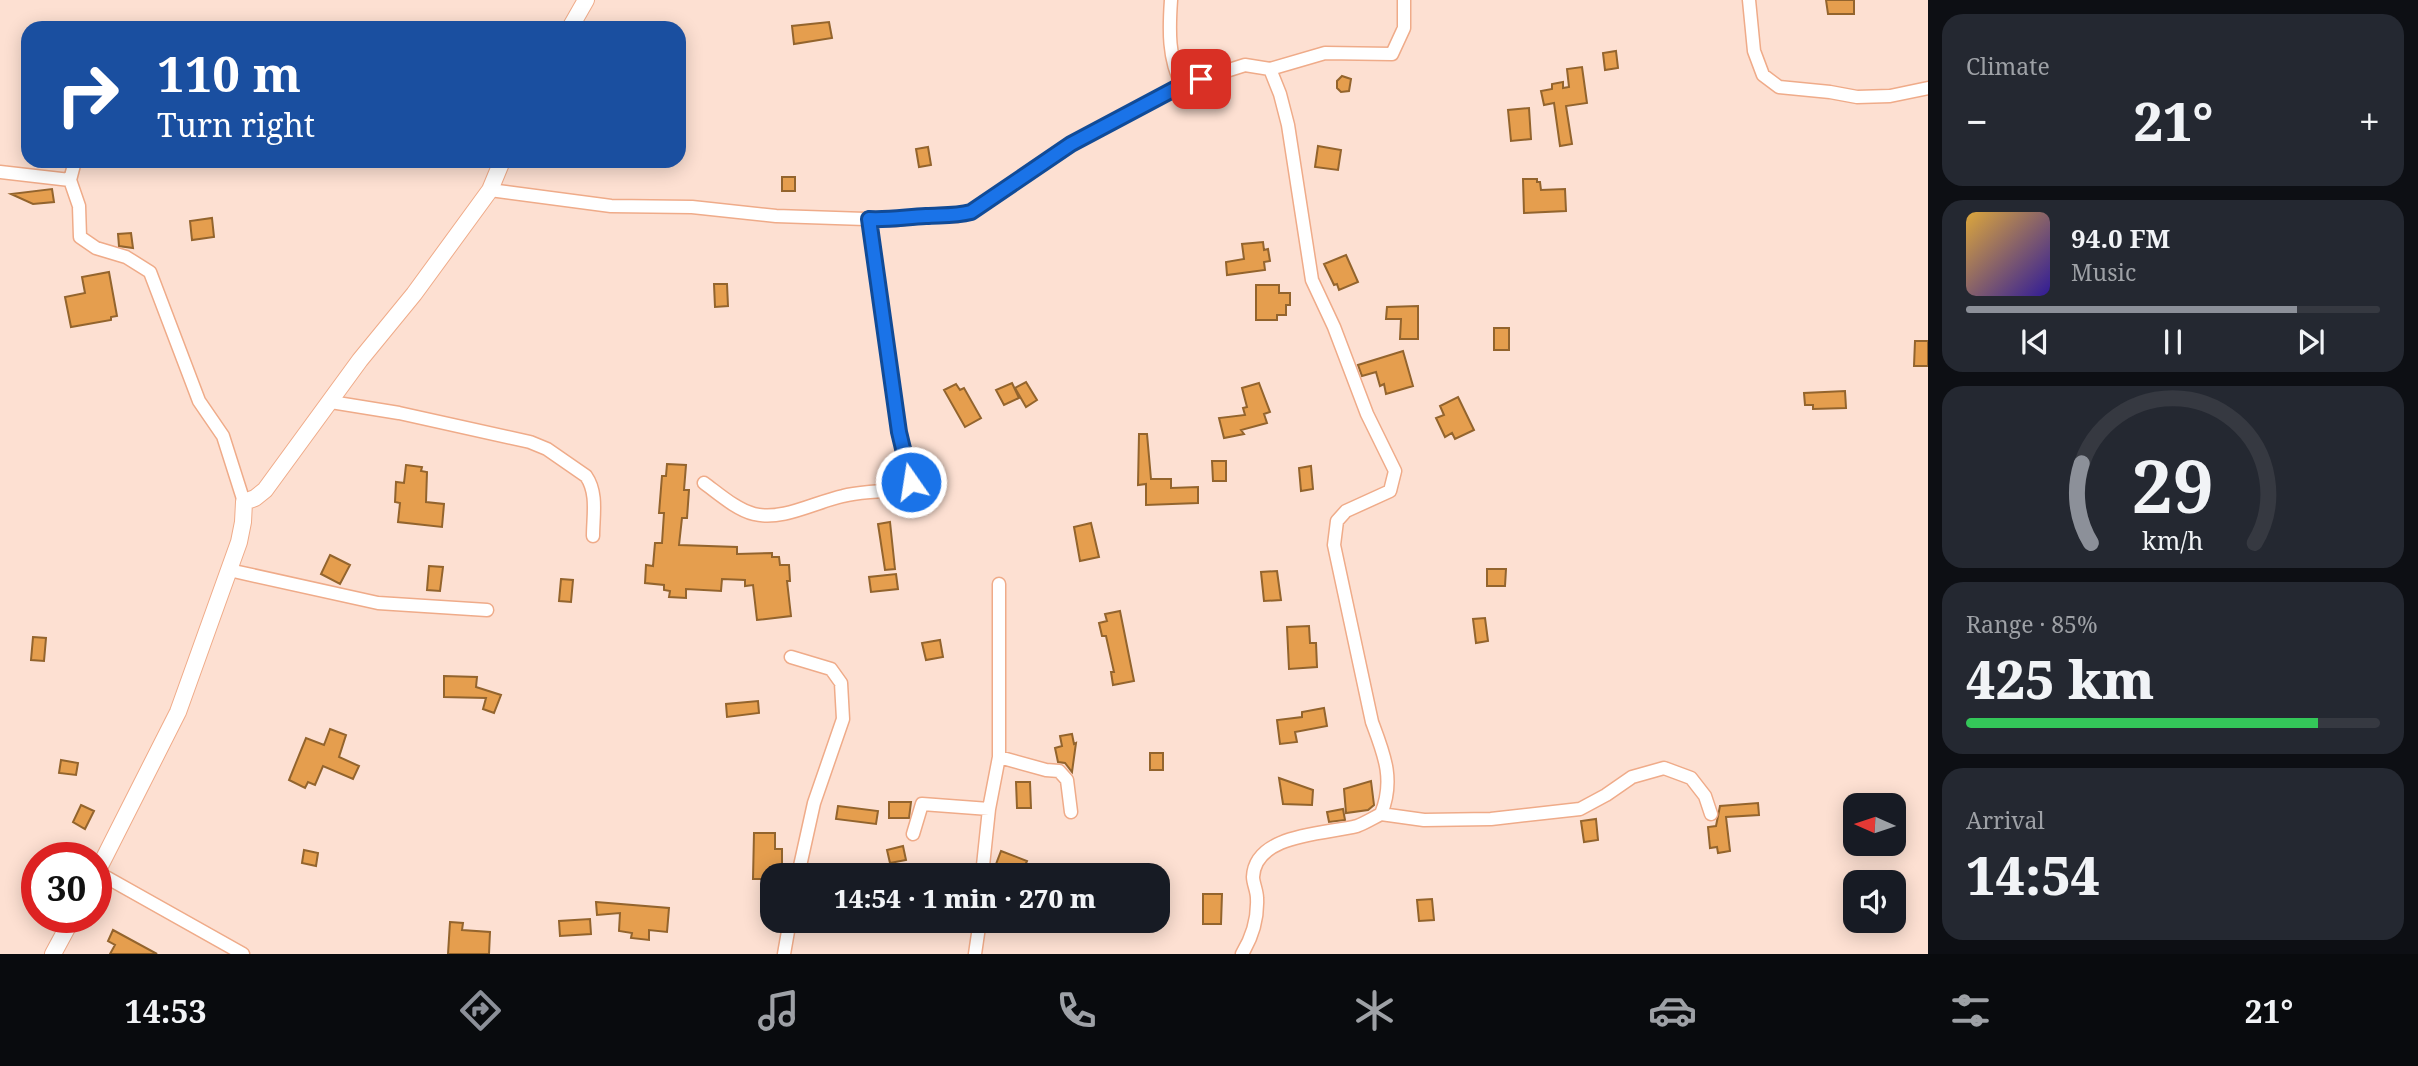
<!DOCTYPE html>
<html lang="en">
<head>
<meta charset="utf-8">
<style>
	body { margin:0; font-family:"Noto Serif",serif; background:#242831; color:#f1f3f6; height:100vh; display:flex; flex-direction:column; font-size:26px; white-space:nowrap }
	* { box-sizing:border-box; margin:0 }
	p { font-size:23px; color:#9ea1a6 }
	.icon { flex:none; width:38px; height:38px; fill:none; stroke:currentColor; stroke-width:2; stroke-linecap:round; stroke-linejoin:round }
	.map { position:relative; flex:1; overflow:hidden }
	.sheet { display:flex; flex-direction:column; gap:14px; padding:14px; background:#0d0f14; width:490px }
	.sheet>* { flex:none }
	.hud { position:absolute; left:21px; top:21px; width:665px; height:147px; border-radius:21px; box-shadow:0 4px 18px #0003; background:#1a4fa0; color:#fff; overflow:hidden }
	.needle { width:46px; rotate:273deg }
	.controls { position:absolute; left:1843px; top:793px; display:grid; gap:14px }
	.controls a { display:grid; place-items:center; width:63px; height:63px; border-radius:14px; background:#171b24; box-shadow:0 4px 18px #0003; font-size:35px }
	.speed { position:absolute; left:21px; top:842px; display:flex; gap:14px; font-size:35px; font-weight:700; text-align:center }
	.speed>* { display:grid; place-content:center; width:91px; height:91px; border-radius:50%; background:#171b24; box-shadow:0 4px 18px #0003; line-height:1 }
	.speed .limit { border:10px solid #d22; background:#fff; color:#111 }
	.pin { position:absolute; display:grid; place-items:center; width:60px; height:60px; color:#fff; margin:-30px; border-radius:14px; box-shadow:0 4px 10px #0006 }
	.me { position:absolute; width:77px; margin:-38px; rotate:347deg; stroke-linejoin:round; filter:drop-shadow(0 0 5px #0008) }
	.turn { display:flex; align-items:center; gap:24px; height:147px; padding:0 21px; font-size:32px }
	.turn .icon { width:91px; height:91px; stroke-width:2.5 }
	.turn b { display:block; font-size:49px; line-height:60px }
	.big { font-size:52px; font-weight:800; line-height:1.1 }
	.sheet .widget { flex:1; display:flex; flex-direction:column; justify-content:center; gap:10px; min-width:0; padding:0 24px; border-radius:21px; background:#242831 }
	.sheet .dial { align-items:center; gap:0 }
	.dial svg { height:182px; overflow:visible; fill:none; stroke:#363941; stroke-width:7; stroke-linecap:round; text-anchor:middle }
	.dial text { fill:#f1f3f6; stroke:none }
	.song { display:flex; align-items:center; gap:21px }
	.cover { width:84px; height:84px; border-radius:10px; background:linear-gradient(135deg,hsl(40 70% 55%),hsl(250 70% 35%)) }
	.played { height:7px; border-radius:4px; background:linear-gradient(90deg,#8c9099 80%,#363941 80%) }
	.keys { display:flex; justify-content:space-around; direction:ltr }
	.heat { display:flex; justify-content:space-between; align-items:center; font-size:38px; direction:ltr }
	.charge { height:10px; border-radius:5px; background:linear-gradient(90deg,#34c759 85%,#363941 0) }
	.trip { position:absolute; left:760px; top:863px; width:410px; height:70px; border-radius:21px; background:#171b24; box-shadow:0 4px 18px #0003; font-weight:800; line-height:70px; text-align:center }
	.tabs { display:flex; height:112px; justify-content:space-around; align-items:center; background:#090b0e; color:#9ea1a6 }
	.tabs .icon { width:49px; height:49px }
	.tabs .current { color:#8c9099 }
	.tabs b { font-size:32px; color:#f1f3f6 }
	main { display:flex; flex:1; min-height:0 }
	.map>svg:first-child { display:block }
	.building { fill:#e59e4e; stroke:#93642d; stroke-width:2 }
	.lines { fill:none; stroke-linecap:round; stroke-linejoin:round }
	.minor-casing { stroke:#efab89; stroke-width:15 }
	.tertiary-casing { stroke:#efab89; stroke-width:18 }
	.minor { stroke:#fff; stroke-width:12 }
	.tertiary { stroke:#fff; stroke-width:16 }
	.route-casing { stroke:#114b97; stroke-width:18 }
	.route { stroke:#1a73e8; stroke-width:12 }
</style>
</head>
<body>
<main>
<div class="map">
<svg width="1928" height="954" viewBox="0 0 1928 954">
	<rect width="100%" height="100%" fill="#fde0d2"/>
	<path class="building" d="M 1826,0 L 1854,0 L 1854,14 L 1828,14 Z
		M 829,22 L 832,38 L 794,44 L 792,26 Z
		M 1616,51 L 1618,68 L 1605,70 L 1603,53 Z
		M 1582,67 L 1587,103 L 1566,106 L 1572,144 L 1560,146 L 1554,103 L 1544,105 L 1541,91 L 1552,89 L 1552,84 L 1563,82 L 1563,88 L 1569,87 L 1567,69 Z
		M 1342,76 L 1351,79 L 1349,91 L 1341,92 L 1337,88 L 1337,81 Z
		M 1529,108 L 1531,139 L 1511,141 L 1508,110 Z
		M 1318,146 L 1341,150 L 1338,170 L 1315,167 Z
		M 928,147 L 931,165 L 919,167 L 916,149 Z
		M 782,177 L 795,177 L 795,191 L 782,191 Z
		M 1523,179 L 1537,179 L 1537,182 L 1540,182 L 1541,190 L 1565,189 L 1566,211 L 1524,213 Z
		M 52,189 L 54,202 L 33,204 L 11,194 Z
		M 212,218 L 214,237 L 192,240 L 190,221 Z
		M 131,233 L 133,248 L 119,246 L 118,234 Z
		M 1263,242 L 1264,250 L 1268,249 L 1270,261 L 1264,262 L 1265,270 L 1227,275 L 1226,262 L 1244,259 L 1242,244 Z
		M 1346,255 L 1358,282 L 1339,290 L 1337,284 L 1334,285 L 1324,264 Z
		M 109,272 L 117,316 L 111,317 L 111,320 L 71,327 L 65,297 L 85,293 L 82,277 Z
		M 714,284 L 727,284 L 728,306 L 715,307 Z
		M 1256,285 L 1279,285 L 1279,293 L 1290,293 L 1290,305 L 1286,305 L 1286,315 L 1277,315 L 1277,320 L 1256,320 Z
		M 1418,306 L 1418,339 L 1400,339 L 1401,319 L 1386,319 L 1387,307 Z
		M 1494,328 L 1509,328 L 1509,350 L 1494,350 Z
		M 1915,341 L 1928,341 L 1928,366 L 1914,366 Z
		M 1403,351 L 1413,386 L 1386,394 L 1384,384 L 1380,386 L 1376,372 L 1362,376 L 1358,365 Z
		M 1026,382 L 1037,400 L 1026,407 L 1015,388 Z
		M 1012,383 L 1019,398 L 1004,405 L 996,390 Z
		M 1259,383 L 1270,412 L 1264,414 L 1267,423 L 1241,430 L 1244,434 L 1224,438 L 1219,418 L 1245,415 L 1243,408 L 1247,407 L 1242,388 Z
		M 956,384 L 960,390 L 964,388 L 981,418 L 965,427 L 944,390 Z
		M 1845,391 L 1846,408 L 1813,409 L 1813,405 L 1805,405 L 1804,393 Z
		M 1458,397 L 1474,430 L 1455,439 L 1452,433 L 1445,437 L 1436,418 L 1444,415 L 1440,406 Z
		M 1139,434 L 1147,434 L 1151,479 L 1171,479 L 1171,488 L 1198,487 L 1198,503 L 1146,505 L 1146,484 L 1138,485 Z
		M 1212,461 L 1226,461 L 1226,481 L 1213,481 Z
		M 667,464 L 686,465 L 684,490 L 689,490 L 687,518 L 682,518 L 679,545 L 737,547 L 737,554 L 772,553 L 772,557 L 779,557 L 780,565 L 789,565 L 790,581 L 787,581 L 791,616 L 757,620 L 753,585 L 745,586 L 745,580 L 722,579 L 721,591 L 686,589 L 686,598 L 669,597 L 670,591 L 664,590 L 664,585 L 645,583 L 646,565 L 653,566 L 655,543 L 662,543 L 664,513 L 659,513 L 662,476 L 666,476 Z
		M 406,465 L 422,467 L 421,471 L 427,472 L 426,502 L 444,504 L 442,527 L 398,522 L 400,503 L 395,502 L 396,482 L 404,483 Z
		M 1311,466 L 1313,489 L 1301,491 L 1299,468 Z
		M 890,522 L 895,569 L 885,570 L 878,524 Z
		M 1091,523 L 1099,557 L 1080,561 L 1074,527 Z
		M 330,555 L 350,565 L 340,584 L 321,574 Z
		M 429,566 L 443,567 L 440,591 L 427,590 Z
		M 1487,569 L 1506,569 L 1505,586 L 1487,586 Z
		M 1277,571 L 1281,600 L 1264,601 L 1261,572 Z
		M 896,574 L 898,589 L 871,592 L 869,577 Z
		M 561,579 L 573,580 L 571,602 L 559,601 Z
		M 1120,611 L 1134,681 L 1113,685 L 1111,672 L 1114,672 L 1106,636 L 1102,636 L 1099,623 L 1107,621 L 1105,614 Z
		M 1485,618 L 1488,641 L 1476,643 L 1473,619 Z
		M 1309,626 L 1310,643 L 1316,643 L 1317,667 L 1289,669 L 1287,627 Z
		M 33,637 L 46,638 L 44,661 L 31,660 Z
		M 940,640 L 943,657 L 926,660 L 922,643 Z
		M 444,676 L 477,677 L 476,687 L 501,695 L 494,713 L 483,709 L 486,698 L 444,697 Z
		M 758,701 L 759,713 L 727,717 L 726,704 Z
		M 1324,708 L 1327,726 L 1295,732 L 1297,742 L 1280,744 L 1277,720 L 1302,717 L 1302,712 Z
		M 330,729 L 346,735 L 339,757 L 359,766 L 353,779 L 323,766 L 315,785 L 308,782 L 305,788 L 289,780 L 306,738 L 324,745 Z
		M 1072,734 L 1074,744 L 1076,743 L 1072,772 L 1065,763 L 1058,762 L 1055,748 L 1062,746 L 1060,736 Z
		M 1150,753 L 1163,753 L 1163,770 L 1150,770 Z
		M 61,760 L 78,763 L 76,775 L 59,773 Z
		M 1279,778 L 1313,790 L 1312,805 L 1283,804 Z
		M 1371,781 L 1374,805 L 1368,810 L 1346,813 L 1344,789 Z
		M 1016,782 L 1030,782 L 1031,808 L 1017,808 Z
		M 889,802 L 911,802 L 909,818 L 889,818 Z
		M 1758,803 L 1759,815 L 1726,817 L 1730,851 L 1718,853 L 1717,847 L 1710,848 L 1708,827 L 1716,826 L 1720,806 Z
		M 81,805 L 94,811 L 85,829 L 73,822 Z
		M 838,806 L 878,811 L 876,824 L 836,819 Z
		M 1343,809 L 1345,820 L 1329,822 L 1327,812 Z
		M 1596,819 L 1598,840 L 1584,842 L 1581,821 Z
		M 754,833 L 775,833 L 775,849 L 782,849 L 782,868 L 770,867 L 769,879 L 753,879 Z
		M 903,846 L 906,860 L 890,863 L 887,850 Z
		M 304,850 L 318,853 L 316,866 L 302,863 Z
		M 1001,851 L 1027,861 L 1021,875 L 1000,875 L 993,872 Z
		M 1203,894 L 1222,894 L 1221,924 L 1203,924 Z
		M 1432,899 L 1434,920 L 1419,921 L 1417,900 Z
		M 596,902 L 669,908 L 667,932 L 649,930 L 649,940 L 631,938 L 632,933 L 619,931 L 620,913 L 597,915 Z
		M 590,919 L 591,934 L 560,936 L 559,921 Z
		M 450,922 L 463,923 L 462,930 L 490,932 L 489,954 L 448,954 Z
		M 113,930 L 157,954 L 110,954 L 115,945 L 108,941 Z"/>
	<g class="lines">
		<g class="minor-casing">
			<path id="minor" d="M 1171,0 C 1169,29 1168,59 1182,85
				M 1749,0 L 1754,51 L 1763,75 L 1779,87 L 1830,92 L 1857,97 L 1890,96 L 1928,88
				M 1270,69 L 1325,53 L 1392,54 L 1404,28 L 1404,0
				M 0,172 L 70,180 L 79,206 L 80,237 L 96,248 L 126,257 L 150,272 L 199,401 L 223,436 L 244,502
				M 70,180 L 75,161
				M 490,190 L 611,206 L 692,207 L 776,216 L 895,220 L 925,216 L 957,216 L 971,212 L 989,201 L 1034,168 L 1071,144 L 1182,85 L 1245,65 L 1270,69 L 1280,94 L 1288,125 L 1312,280 L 1334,327 L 1367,414 L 1395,471 L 1390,491 L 1346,511 L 1337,521 L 1334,545 L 1372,722 C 1384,754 1395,780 1381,814 C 1373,818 1365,823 1357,826 C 1327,834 1255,833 1253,877 C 1253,883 1257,891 1257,898 C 1258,919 1253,936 1242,954
				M 331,402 L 399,413 L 530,442 L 547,449 L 586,476 C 598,493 593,516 593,536
				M 704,483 C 719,494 737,510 754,514 C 783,521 815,502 843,496 C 865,490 891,494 911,482 L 895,408 L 869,219
				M 229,570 L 378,603 L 487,610
				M 791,657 L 831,669 L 841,683 L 843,719 L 814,803 L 798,875
				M 999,757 L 1046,770 L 1059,771 L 1067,780 L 1071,812
				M 1381,814 L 1424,820 L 1491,819 L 1580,809 L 1606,795 L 1632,777 L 1664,768 L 1691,778 L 1705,796 L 1711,814
				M 913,834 L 922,804 L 989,809
				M 97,872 L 243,954
				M 982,875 L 989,809 L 999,757 L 999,584
				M 784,954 L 790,920
				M 975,954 L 980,920"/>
		</g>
		<g class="tertiary-casing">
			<path id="tertiary" d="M 570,28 L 586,0
				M 96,874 L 178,712 L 239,542 L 243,522 L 244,502 L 255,498 L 265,490 L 360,360 L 414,294 L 490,190 L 502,161
				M 53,954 L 73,917"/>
		</g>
		<use href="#minor" class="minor"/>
		<use href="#tertiary" class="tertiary"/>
	</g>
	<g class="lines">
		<g class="route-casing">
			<path id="route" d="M 911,482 L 899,432 L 869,219 C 889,220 906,217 926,216 C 942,215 955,216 971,212 L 1071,144 L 1182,85 L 1201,79"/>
		</g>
		<use href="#route" class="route"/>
	</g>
</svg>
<div class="controls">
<a><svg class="needle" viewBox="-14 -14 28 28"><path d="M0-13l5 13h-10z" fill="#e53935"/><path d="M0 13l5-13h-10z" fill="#9ea1a6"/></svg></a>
<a><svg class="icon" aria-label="sound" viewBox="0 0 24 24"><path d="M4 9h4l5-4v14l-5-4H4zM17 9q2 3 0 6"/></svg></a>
</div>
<div class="speed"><div class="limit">30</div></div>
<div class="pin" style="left:1201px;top:79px;background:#d93025"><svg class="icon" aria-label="arrive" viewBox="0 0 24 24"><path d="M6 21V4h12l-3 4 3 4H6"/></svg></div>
<svg class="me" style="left:911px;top:482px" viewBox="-20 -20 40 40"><circle r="17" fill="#1a73e8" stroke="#fff" stroke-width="3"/><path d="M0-11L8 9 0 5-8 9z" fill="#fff"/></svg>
<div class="trip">14:54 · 1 min · 270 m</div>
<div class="hud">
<div class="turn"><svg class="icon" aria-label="right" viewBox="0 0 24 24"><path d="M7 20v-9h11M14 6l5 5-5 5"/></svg><div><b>110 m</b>Turn right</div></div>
</div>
</div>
<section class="sheet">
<div class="widget"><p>Climate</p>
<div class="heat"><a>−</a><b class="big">21°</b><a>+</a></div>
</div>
<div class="widget">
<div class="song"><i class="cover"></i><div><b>94.0 FM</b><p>Music</p></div></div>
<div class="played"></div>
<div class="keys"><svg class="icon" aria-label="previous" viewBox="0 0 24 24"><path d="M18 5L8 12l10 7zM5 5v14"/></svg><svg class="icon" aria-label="pause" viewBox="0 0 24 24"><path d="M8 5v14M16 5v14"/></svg><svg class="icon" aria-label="next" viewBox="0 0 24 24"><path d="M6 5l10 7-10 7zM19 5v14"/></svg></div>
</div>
<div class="widget dial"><svg viewBox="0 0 100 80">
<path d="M14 69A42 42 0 1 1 86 69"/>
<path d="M14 69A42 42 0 0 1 10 34" stroke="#8c9099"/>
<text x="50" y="56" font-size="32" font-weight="700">29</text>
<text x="50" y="72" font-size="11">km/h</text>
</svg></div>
<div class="widget"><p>Range · 85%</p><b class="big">425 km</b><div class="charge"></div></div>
<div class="widget"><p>Arrival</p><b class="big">14:54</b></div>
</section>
</main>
<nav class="tabs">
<b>14:53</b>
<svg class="icon current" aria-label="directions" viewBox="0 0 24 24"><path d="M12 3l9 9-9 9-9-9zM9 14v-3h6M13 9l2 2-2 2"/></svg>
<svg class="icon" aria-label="music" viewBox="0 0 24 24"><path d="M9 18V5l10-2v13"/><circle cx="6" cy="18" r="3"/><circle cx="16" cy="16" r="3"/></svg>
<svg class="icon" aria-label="phone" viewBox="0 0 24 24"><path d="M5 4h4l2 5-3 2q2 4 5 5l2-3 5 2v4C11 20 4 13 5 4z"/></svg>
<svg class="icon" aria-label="climate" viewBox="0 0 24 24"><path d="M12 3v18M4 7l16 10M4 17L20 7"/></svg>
<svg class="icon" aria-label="car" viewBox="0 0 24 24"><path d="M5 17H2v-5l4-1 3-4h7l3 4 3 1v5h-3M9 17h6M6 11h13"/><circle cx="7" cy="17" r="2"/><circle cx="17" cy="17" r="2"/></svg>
<svg class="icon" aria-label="filters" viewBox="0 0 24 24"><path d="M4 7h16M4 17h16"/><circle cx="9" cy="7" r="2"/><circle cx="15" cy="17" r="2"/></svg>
<b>21°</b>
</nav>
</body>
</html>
